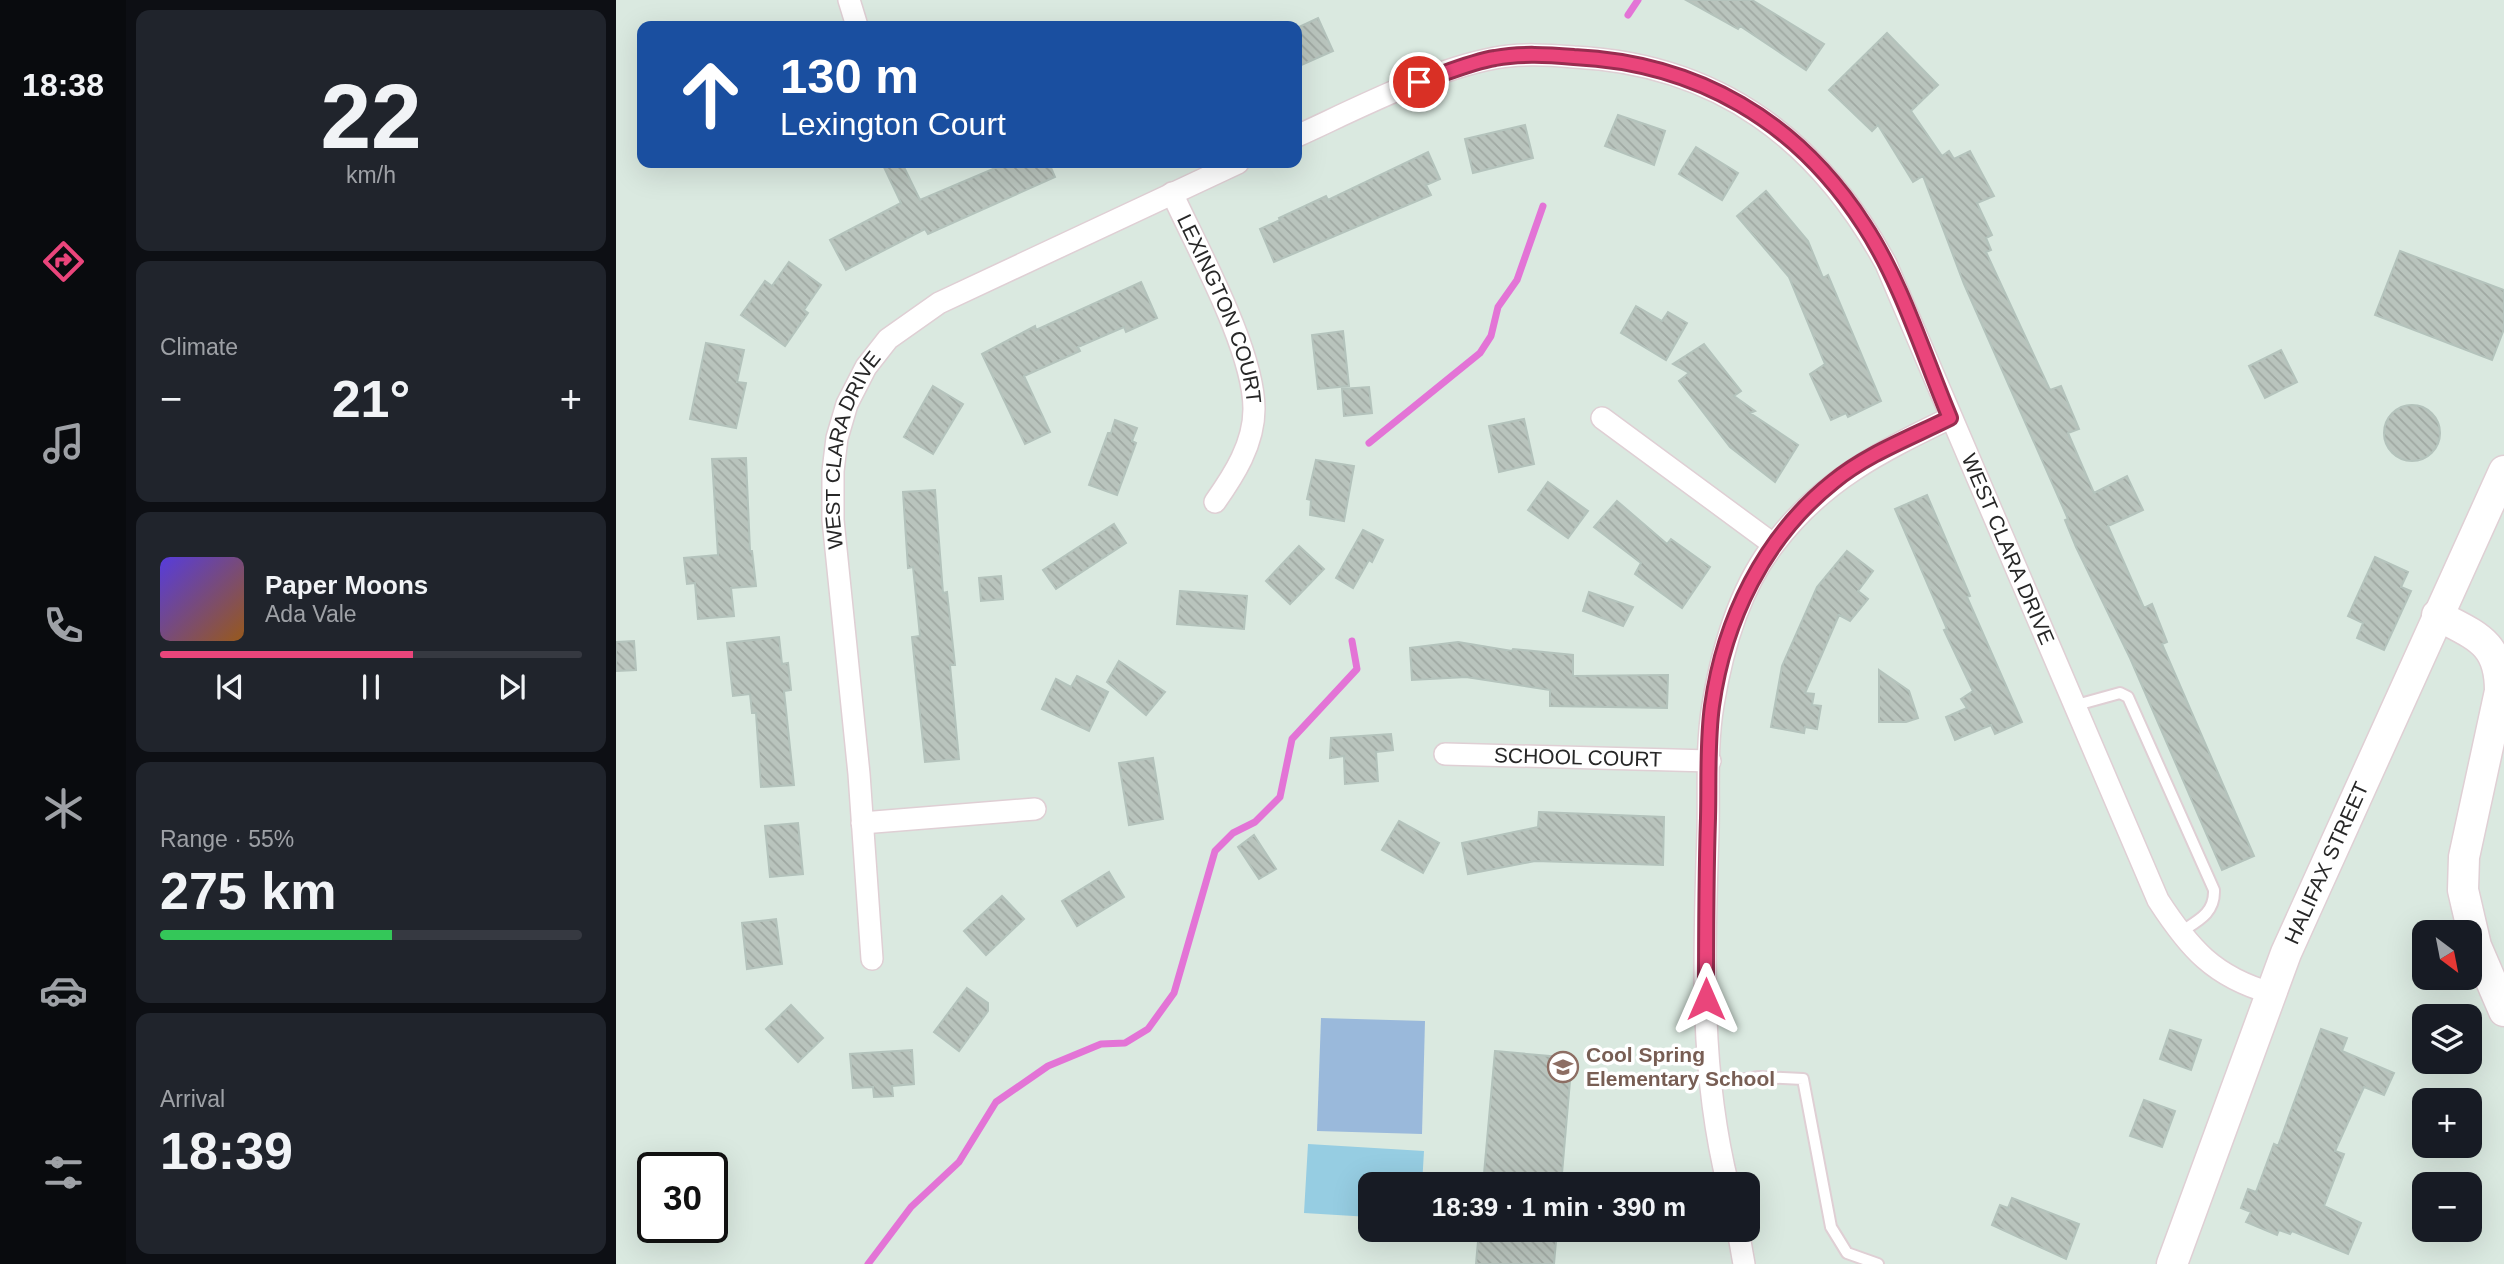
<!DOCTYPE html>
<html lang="en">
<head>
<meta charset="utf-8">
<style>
	body { margin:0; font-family:Helvetica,sans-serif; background:#20242c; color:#f1f3f6; height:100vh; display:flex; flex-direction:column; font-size:26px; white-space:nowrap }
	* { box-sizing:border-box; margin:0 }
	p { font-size:23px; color:#9ea1a6 }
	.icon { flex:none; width:38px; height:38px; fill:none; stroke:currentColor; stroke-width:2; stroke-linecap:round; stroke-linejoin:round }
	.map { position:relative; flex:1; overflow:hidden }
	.details { display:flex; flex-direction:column; gap:10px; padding:10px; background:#0d0f14; width:490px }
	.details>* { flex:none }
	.top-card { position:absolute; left:21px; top:21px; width:665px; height:147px; border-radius:14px; box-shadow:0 7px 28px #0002; background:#1a4fa0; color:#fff; overflow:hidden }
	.needle { width:46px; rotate:148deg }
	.controls { position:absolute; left:1796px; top:920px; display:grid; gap:14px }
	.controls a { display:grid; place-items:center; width:70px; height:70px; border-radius:14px; background:#171b24; box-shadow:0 7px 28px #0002; font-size:35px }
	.speed { position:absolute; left:21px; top:1152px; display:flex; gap:14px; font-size:35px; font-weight:700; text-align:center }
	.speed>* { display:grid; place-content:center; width:91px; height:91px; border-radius:50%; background:#171b24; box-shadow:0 7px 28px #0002; line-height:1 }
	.speed .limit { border:4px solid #111; border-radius:10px; background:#fff; color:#111 }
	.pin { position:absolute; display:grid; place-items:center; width:60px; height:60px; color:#fff; margin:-30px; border:4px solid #fff; border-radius:50%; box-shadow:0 2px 7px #0007 }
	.me { position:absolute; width:77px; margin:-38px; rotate:0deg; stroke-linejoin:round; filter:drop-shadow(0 0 5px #0008) }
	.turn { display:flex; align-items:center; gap:24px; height:147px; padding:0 28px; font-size:32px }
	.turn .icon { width:91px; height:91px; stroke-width:2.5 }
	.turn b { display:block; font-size:49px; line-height:60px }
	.big { font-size:52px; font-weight:600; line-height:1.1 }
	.details .card { flex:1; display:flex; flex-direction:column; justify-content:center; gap:10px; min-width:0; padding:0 24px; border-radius:14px; background:#20242c }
	.details .dial { align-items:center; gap:0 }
	.dial b { font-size:91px; line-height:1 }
	.song { display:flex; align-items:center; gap:21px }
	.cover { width:84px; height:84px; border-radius:10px; background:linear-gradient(135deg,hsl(250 70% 55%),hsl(30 70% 35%)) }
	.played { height:7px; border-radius:4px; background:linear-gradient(90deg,#ea457b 60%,#363941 60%) }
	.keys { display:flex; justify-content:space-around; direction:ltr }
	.heat { display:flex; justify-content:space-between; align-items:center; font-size:38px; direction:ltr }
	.charge { height:10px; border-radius:5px; background:linear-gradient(90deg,#34c759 55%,#363941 0) }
	.trip { position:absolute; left:742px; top:1172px; width:402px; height:70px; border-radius:14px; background:#171b24; box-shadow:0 7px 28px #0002; font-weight:600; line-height:70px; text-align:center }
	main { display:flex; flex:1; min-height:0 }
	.tabs { display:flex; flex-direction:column; width:126px; justify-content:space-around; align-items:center; background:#090b0e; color:#9ea1a6 }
	.tabs .icon { width:49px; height:49px }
	.tabs .on { color:#ea457b }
	.tabs b { font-size:32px; color:#f1f3f6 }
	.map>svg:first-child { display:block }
	.park { fill:#9ab9db }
	.pitch { fill:#96cde2 }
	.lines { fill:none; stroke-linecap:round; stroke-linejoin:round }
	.stream { stroke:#e374d6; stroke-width:7 }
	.building { fill:url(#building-back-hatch); stroke:#b4c3bc; stroke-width:2 }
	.lane-casing { stroke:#dfcfd4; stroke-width:14 }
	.street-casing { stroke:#dfcfd4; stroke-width:24 }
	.secondary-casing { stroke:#dfcfd4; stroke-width:33 }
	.lane { stroke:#fff; stroke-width:10 }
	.street { stroke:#fff; stroke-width:21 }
	.secondary { stroke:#fff; stroke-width:30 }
	.route-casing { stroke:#982d50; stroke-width:18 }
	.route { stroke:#ea457b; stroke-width:12 }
	.labels { text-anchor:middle; stroke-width:7; stroke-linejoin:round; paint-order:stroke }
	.street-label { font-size:21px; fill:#272727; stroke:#fff }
	.education-label { font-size:21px; font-weight:bold; fill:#785e54; stroke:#fff; text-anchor:start }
</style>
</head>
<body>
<main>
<nav class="tabs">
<b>18:38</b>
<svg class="icon on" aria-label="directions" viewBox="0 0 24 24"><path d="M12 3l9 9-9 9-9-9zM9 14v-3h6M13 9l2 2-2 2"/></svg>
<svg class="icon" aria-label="music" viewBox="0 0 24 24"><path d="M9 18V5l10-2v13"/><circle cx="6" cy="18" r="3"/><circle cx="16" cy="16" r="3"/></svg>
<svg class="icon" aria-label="phone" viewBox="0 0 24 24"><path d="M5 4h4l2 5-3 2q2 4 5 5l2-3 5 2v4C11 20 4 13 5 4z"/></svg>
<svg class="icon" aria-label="climate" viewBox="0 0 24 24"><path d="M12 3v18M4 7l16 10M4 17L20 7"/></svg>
<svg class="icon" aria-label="car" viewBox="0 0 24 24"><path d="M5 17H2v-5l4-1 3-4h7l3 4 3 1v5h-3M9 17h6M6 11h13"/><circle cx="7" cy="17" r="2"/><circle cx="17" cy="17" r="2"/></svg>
<svg class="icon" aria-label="filters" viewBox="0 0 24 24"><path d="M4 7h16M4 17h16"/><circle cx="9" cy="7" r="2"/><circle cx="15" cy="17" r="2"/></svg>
</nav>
<section class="details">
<div class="card dial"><b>22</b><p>km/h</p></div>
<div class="card"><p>Climate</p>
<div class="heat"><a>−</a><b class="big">21°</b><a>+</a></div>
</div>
<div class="card">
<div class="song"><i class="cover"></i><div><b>Paper Moons</b><p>Ada Vale</p></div></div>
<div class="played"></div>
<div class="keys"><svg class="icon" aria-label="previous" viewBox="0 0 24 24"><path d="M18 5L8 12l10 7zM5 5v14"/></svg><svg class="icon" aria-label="pause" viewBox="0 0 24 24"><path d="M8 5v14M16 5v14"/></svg><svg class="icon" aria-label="next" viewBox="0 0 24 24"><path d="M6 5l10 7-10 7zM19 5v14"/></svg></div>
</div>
<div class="card"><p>Range · 55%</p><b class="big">275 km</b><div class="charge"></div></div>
<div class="card"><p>Arrival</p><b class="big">18:39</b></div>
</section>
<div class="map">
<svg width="1888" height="1264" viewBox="0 0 1888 1264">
	<defs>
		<pattern id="building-back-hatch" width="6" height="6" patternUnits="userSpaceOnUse" patternTransform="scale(1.75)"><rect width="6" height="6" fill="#b9c4bd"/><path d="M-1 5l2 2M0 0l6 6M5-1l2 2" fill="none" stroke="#9fa8a2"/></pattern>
	</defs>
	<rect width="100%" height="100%" fill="#dae9e0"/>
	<path class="park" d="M 705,1018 L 809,1021 L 806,1134 L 701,1131 Z"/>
	<path class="pitch" d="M 692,1144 L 808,1151 L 806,1185 L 754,1185 L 754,1217 L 688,1213 Z"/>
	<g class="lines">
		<path class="stream" d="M 1012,15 L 1022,0
			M 753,443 L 864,353 L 875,336 L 882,307 L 901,280 L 927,206
			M 252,1264 L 295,1207 L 343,1162 L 380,1102 L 432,1066 L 485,1044 L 509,1043 L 532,1029 L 558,993 L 599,851 L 617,833 L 639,822 L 664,797 L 676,739 L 741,669 L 736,641"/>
	</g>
	<path class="building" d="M 1070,0 L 1136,0 L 1208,44 L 1190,70 L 1124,26 L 1122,29 Z
		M 702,18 L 717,51 L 681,67 L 681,28 Z
		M 1271,33 L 1322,85 L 1295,111 L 1326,156 L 1333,151 L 1338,159 L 1354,151 L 1378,196 L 1361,203 L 1376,235 L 1370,238 L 1375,250 L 1370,252 L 1434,390 L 1445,386 L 1463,429 L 1452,433 L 1478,493 L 1511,476 L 1527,510 L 1492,526 L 1528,608 L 1536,604 L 1551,642 L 1546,644 L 1638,856 L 1606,870 L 1514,658 L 1460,547 L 1449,520 L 1452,519 L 1348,284 L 1307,176 L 1297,182 L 1262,125 L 1256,131 L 1213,90 Z
		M 1002,115 L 1049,131 L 1038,165 L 989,146 Z
		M 909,125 L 917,158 L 857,173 L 849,139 Z
		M 1080,147 L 1122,173 L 1106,200 L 1063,174 Z
		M 812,152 L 824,179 L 810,185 L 815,195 L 658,262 L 644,229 L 664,220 L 663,218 L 710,196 L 712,200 Z
		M 266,163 L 286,163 L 304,200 L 391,163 L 433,163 L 439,177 L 312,234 L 309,229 L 230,270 L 214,240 L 285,203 Z
		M 1150,191 L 1192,241 L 1207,278 L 1212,275 L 1265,401 L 1232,417 L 1230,413 L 1215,420 L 1194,374 L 1209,364 L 1173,277 L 1121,216 Z
		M 1784,251 L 1888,290 L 1888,329 L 1876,360 L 1759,315 Z
		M 173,262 L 205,285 L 188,310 L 192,313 L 169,346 L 125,315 L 149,281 L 156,286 Z
		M 525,282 L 541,318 L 510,332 L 508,327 L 462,347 L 464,351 L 408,376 L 434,432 L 409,444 L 366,354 L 419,326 L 420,330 Z
		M 1020,306 L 1046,321 L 1052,312 L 1071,323 L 1050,360 L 1005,333 Z
		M 727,331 L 733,386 L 702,389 L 696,335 Z
		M 90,343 L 128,350 L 121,382 L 130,383 L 120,428 L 74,419 Z
		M 1088,344 L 1125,391 L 1118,396 L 1139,411 L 1134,413 L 1182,445 L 1159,482 L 1114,447 L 1063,381 L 1073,373 L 1057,364 Z
		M 1665,350 L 1681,382 L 1649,398 L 1633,366 Z
		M 317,386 L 347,404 L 317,454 L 288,437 Z
		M 753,387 L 756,413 L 728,416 L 726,389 Z
		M1768 433a28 28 0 1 1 56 0a28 28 0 1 1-56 0Z
		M 908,419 L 918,464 L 883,472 L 873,426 Z
		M 499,420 L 521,428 L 516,441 L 520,443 L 501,495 L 473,485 L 492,433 L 495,433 Z
		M 130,458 L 134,551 L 136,551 L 140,586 L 115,588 L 118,616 L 82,619 L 79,583 L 71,584 L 68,558 L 102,555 L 96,459 Z
		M 700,460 L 738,466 L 728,521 L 694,515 L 695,500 L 691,499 Z
		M 932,482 L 972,511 L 952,538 L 912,510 Z
		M 319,490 L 327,593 L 331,592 L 339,665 L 334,665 L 343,759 L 309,762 L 296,637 L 304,636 L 297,567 L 292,568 L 287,492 Z
		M 1311,495 L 1354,596 L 1351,597 L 1406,722 L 1379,734 L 1375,725 L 1339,740 L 1330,717 L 1351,708 L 1345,699 L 1357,691 L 1328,630 L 1331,629 L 1279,509 Z
		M 1001,501 L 1051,544 L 1055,539 L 1094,567 L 1066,608 L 1019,574 L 1025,563 L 978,527 Z
		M 498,524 L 510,543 L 440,589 L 427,570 Z
		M 747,530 L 767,540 L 756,562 L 753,560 L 737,588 L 720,578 Z
		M 683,546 L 708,569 L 674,604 L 650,581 Z
		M 1231,551 L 1257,571 L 1242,591 L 1252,599 L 1234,621 L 1223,615 L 1189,693 L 1198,694 L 1196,705 L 1205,706 L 1201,729 L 1189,727 L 1188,733 L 1155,727 L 1166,666 L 1201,587 Z
		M 1759,557 L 1792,572 L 1785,587 L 1795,591 L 1768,650 L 1741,638 L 1747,623 L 1732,616 Z
		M 385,576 L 387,599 L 365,601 L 363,578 Z
		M 564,591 L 631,596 L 628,629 L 561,624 Z
		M 973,592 L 1017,607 L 1007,626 L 967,611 Z
		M 163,637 L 166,664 L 172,663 L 175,690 L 168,691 L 178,785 L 145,787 L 140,713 L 136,713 L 134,694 L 117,696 L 111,643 Z
		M 18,641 L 20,670 L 0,671 L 0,642 Z
		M 842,642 L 896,651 L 897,649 L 957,655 L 957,676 L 1052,675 L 1051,708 L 934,706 L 934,690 L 850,677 L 796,680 L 794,648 Z
		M 503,661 L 549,692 L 530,715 L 491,682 Z
		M 1263,670 L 1293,691 L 1302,718 L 1290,722 L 1263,722 Z
		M 461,676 L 492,692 L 473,731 L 426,709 L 440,679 L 455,687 Z
		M 775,734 L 777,750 L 760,752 L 762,781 L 729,784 L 728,756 L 714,758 L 715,738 Z
		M 537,758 L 547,819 L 513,825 L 503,763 Z
		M 923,812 L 1048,817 L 1047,865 L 919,861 L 852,874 L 846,843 L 922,827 Z
		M 783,821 L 823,843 L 807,873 L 766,850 Z
		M 182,823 L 187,874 L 154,877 L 149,826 Z
		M 638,835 L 660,869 L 643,879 L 622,847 Z
		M 493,872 L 508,897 L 461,926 L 446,901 Z
		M 386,896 L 408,919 L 370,955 L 348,931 Z
		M 160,919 L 166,964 L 131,969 L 126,923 Z
		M 351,988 L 372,1003 L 372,1011 L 343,1051 L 318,1032 Z
		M 175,1005 L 207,1038 L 182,1062 L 150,1029 Z
		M 1705,1029 L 1731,1038 L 1726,1051 L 1778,1073 L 1768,1095 L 1748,1087 L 1719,1151 L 1728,1154 L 1708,1206 L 1745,1223 L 1732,1254 L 1676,1231 L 1674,1234 L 1663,1230 L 1661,1235 L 1630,1222 L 1635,1212 L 1625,1208 L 1632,1189 L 1640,1192 L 1658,1144 L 1662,1146 Z
		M 1554,1030 L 1585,1040 L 1575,1070 L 1544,1059 Z
		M 296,1050 L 298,1084 L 276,1086 L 277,1096 L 258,1097 L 257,1087 L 237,1088 L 234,1054 Z
		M 879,1051 L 956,1058 L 945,1185 L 867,1185 Z
		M 1528,1100 L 1559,1111 L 1546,1147 L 1514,1136 Z
		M 1396,1198 L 1463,1224 L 1450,1259 L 1376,1225 L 1384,1205 L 1392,1208 Z
		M 863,1230 L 941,1230 L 938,1264 L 860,1264 Z"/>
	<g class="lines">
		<g class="lane-casing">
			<path id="lane" d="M 1457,706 L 1504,693 L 1512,697 L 1598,890 C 1599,914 1581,921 1563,933
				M 1093,1085 L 1143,1077 L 1187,1079 L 1215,1227 L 1231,1253 L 1262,1264"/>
		</g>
		<g class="street-casing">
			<g id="street">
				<path d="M 233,0 L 241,26"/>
				<path id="s1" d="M 681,136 C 740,109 815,70 879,58 C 904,53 933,55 958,57 C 1102,64 1202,139 1270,264 L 1542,900 C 1573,948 1598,977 1655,993"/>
				<path id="s2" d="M 556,193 C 581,248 638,350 638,409 C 638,444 618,475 599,502"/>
				<path d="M 986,418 L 1157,544"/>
				<path id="s3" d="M 829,754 L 1094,761"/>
				<path d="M 246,823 L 419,809"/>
				<path id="s4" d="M 256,959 L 243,774 L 217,520 L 217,471 L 221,438 L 231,404 L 250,367 L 272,339 L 323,303 L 622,163"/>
				<path d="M 1112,1185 C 1083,1069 1088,950 1092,832 C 1093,790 1090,746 1097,705 C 1106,650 1124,587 1159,543 C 1207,480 1264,452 1334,418"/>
				<path d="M 1122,1230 L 1128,1264"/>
			</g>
		</g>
		<g class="secondary-casing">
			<g id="secondary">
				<path d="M 1821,615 C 1860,636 1884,642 1884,691 L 1848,857 L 1847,890 L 1860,946 L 1888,1011"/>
				<path id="s5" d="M 1556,1264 L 1670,953 L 1888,471"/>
			</g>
		</g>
		<use href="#lane" class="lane"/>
		<use href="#street" class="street"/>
		<use href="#secondary" class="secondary"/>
	</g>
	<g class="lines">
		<g class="route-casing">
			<path id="route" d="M 803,82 C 828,74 854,62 879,58 C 904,53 933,55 958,57 C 1082,63 1181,121 1248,225 C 1285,281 1308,356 1334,418 C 1294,438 1251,454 1217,482 C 1148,537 1108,620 1096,706 C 1091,743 1093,782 1092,818 C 1090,879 1090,939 1090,999"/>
		</g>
		<use href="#route" class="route"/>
	</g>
	<defs>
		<g id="school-ring" transform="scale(1.575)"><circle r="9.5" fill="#fff" stroke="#8d6e63" stroke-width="1.5"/><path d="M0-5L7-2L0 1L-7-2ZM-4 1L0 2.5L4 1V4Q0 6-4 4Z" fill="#8d6e63"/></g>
	</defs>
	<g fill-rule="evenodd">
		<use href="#school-ring" x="947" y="1067"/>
	</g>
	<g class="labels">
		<g class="street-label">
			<text dy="7" stroke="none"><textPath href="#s2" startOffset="126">LEXINGTON COURT</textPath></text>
			<text dy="7" stroke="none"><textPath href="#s4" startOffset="514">WEST CLARA DRIVE</textPath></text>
			<text dy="7" stroke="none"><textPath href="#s1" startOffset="996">WEST CLARA DRIVE</textPath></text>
			<text dy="7" stroke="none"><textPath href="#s3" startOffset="133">SCHOOL COURT</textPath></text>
			<text dy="7" stroke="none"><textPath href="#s5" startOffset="430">HALIFAX STREET</textPath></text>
		</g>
		<g class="education-label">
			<text x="970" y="1062">Cool Spring<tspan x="970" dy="24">Elementary School</tspan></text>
		</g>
	</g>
</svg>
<div class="controls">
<a><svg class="needle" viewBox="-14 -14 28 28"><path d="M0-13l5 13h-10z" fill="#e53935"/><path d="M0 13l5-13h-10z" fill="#9ea1a6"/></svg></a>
<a><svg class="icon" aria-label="layers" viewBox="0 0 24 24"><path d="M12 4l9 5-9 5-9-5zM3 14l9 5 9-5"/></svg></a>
<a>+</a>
<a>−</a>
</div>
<div class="speed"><div class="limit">30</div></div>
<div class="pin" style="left:803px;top:82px;background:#d93025"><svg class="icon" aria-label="arrive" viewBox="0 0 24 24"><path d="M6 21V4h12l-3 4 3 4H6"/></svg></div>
<svg class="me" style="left:1090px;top:999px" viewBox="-20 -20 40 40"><path d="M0-17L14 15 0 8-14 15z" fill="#ea457b" stroke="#fff" stroke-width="4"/></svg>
<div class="trip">18:39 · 1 min · 390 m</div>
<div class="top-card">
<div class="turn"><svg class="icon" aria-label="ahead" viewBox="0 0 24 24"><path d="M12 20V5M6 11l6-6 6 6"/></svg><div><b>130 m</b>Lexington Court</div></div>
</div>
</div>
</main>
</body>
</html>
